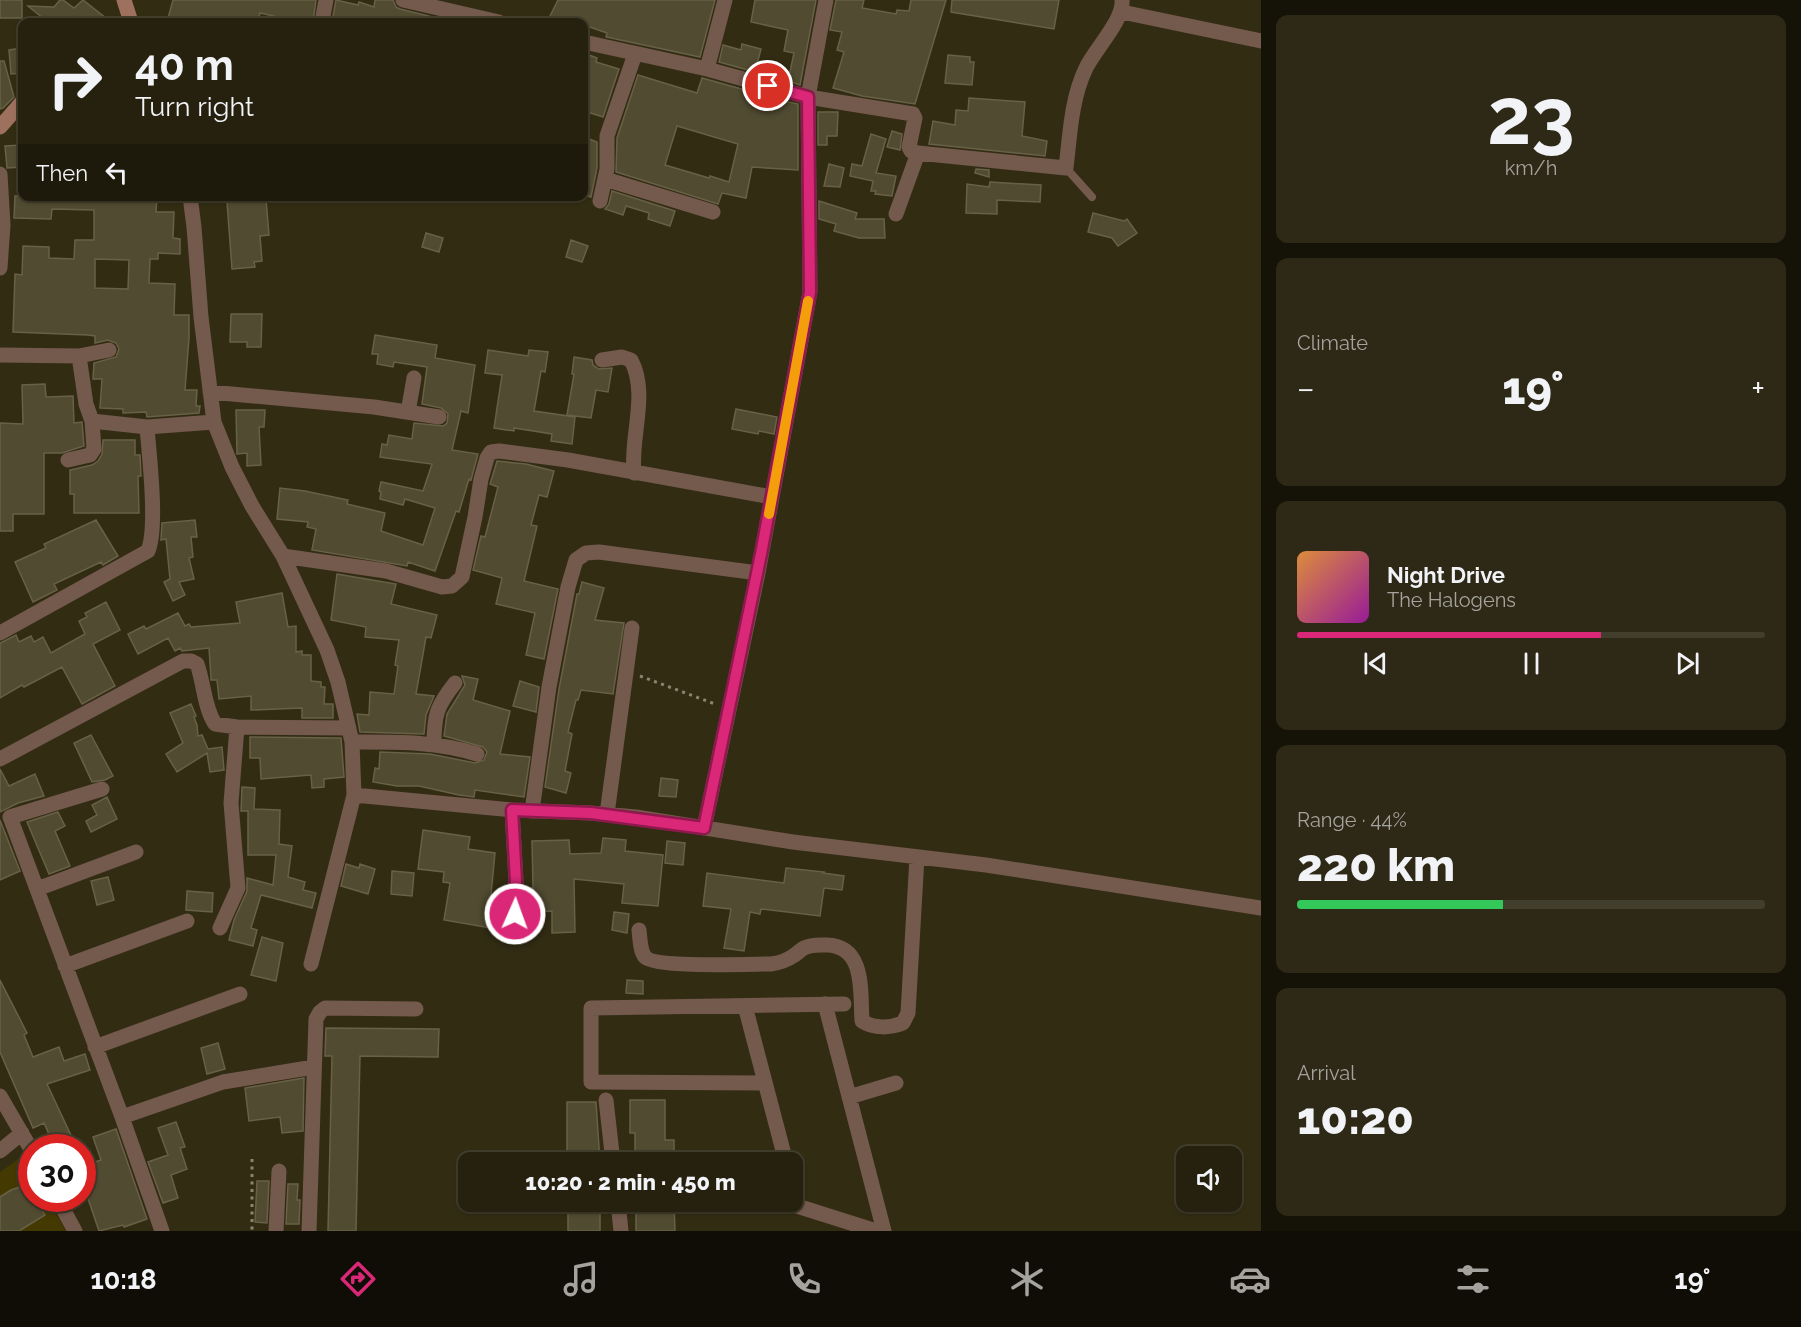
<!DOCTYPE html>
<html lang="en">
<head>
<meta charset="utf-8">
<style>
	body { margin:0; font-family:Raleway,sans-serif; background:#2e2917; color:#f1f3f6; height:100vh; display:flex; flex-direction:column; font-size:22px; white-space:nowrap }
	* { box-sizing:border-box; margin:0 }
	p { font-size:20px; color:#a4a39e }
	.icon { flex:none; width:33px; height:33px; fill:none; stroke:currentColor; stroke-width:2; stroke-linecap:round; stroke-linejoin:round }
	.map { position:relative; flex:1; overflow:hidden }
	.details { display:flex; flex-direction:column; gap:15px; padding:15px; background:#151208; width:540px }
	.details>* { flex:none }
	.hud { position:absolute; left:18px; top:18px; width:570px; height:183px; border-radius:12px; box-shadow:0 2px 4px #0004,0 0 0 2px #423e2e; background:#26210e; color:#f1f3f6; overflow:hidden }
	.controls { position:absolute; left:1176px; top:1146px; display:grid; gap:12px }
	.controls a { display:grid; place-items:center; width:66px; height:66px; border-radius:12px; background:#26210e; box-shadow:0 2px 4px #0004,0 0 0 2px #423e2e; font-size:30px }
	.speed { position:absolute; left:18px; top:1134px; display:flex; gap:12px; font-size:30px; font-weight:700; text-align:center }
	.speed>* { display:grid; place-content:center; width:78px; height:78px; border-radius:50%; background:#26210e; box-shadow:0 2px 4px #0004,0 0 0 2px #423e2e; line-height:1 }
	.speed .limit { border:9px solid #d22; background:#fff; color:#111 }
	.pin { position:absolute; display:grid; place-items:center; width:51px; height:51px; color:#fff; margin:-26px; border:3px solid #fff; border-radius:50%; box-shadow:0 2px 6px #0007 }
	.me { position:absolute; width:66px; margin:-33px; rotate:2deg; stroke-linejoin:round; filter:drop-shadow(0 0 4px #0008) }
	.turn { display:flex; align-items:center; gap:21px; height:126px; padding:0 18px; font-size:27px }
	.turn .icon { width:78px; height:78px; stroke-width:2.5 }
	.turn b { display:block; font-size:42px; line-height:51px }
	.then { display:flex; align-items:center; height:57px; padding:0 18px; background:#0003; gap:12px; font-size:22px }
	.big { font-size:45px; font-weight:800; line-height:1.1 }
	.details .widget { flex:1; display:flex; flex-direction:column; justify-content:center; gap:9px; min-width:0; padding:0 21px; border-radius:12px; background:#2e2917 }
	.details .dial { align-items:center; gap:0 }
	.dial b { font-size:78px; line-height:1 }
	.song { display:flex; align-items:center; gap:18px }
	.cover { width:72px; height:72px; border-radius:9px; background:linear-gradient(135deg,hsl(30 70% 55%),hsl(300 70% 35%)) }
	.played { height:6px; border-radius:3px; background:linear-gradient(90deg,#db2777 65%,#423e2e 65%) }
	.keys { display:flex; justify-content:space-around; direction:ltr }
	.heat { display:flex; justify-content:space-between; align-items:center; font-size:33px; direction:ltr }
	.charge { height:9px; border-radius:4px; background:linear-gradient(90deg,#34c759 44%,#423e2e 0) }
	.trip { position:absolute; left:458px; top:1152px; width:345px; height:60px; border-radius:12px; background:#26210e; box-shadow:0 2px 4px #0004,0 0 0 2px #423e2e; font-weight:800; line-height:60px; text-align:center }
	.dock { display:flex; height:96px; justify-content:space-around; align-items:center; background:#0f0d06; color:#a4a39e }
	.dock .icon { width:42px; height:42px }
	.dock .selected { color:#db2777 }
	.dock b { font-size:27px; color:#f1f3f6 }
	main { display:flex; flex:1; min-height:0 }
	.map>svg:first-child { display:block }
	.green { fill:#453902 }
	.building { fill:#514b31; stroke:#686147; stroke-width:1.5; fill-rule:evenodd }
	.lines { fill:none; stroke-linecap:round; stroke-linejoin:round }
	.path { stroke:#8b8672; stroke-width:3; stroke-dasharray:3 4.5; stroke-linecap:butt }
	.lane { stroke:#74594d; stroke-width:8 }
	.street { stroke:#74594d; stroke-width:15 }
	.secondary { stroke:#9d715e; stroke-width:15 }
	.route-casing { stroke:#8e194d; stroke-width:15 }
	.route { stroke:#db2777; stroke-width:10 }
	.slow { stroke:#f59e0b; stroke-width:10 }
</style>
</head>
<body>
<main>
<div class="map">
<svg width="1261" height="1231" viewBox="0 0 1261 1231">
	<rect width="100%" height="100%" fill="#322c13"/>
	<path class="green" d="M 23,1156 L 31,1171 L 32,1198 L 47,1199 L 66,1231 L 0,1231 L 0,1172 Z"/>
	<path class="building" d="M 0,0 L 22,0 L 22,18 L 0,18 Z
		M 60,0 L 63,0 L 74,8 L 83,0 L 111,22 L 48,22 L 28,6 L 54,7 Z
		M 173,0 L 316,0 L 313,22 L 294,22 L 295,21 L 260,13 L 258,22 L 249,19 L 248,22 L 167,22 Z
		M 336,0 L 358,5 L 359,2 L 374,7 L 375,0 L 393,0 L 396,7 L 400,9 L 437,18 L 436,22 L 332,22 Z
		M 558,0 L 715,0 L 700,57 L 606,37 L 607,33 L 584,25 L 584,22 L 547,22 Z
		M 755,0 L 816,0 L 800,85 L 788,81 L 794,53 L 784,51 L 788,30 L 751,22 Z
		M 836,0 L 864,0 L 862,8 L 896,14 L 897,10 L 909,11 L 911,0 L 946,0 L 915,104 L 862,96 L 833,88 L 844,52 L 837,50 L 842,32 L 830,30 Z
		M 952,0 L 1059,0 L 1054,29 L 951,12 Z
		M 742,44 L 761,49 L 755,72 L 719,62 L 723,45 L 741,50 Z
		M 22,48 L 22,73 L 11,74 L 9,50 Z
		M 584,53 L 597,58 L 596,62 L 619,69 L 603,117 L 584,111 Z
		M 948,55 L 970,57 L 970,62 L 974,62 L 972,85 L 945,83 Z
		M 0,61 L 4,61 L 14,97 L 3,108 L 0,109 Z
		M 638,75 L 697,93 L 702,78 L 756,93 L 755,95 L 798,104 L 798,170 L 752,167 L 746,198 L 722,193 L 718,204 L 616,172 L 617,138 ZM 677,126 L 738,144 L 729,182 L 710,176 L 709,178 L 665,165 Z
		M 969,98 L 1025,102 L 1022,136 L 1047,141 L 1045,156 L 929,144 L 933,121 L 955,125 L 956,110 L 968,111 Z
		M 818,112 L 838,112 L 837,136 L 827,136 L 827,145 L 818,145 Z
		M 892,131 L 902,134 L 900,150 L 887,147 Z
		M 871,134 L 886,139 L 876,173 L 896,176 L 892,196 L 875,194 L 876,191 L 871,191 L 873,181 L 850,176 L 852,164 L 862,166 Z
		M 584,137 L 597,142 L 597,168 L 591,197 L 584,195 Z
		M 22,145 L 22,167 L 7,168 L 5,146 Z
		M 829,164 L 844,168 L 840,187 L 824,186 Z
		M 976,169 L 989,170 L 989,177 L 975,173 Z
		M 990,182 L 1041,185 L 1040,202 L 997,200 L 997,214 L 966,213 L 967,184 L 989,187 Z
		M 612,191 L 675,211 L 670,226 L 648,219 L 649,213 L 626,206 L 623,215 L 605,209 L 609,204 Z
		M 15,196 L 157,196 L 156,212 L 174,212 L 173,238 L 180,239 L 180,254 L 158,253 L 158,259 L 150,259 L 149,283 L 175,284 L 174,315 L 189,315 L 189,338 L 185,390 L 197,390 L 196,406 L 200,406 L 199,413 L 147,417 L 146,412 L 123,413 L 123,409 L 100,408 L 102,379 L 93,379 L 94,363 L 116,357 L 119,349 L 116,343 L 108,340 L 95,343 L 95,336 L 88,335 L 13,332 L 15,274 L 22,275 L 23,246 L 49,247 L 49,258 L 74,259 L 75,240 L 94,240 L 94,210 L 52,209 L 51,219 L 14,218 ZM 95,259 L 129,260 L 128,289 L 95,288 Z
		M 231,196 L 248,196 L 248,201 L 266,199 L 269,235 L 260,236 L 262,261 L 254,262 L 255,267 L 232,269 L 227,202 L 231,202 Z
		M 819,201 L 857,213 L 855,219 L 884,219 L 885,238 L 859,238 L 834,231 L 836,224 L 819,219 Z
		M 1093,213 L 1124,221 L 1127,219 L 1137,233 L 1118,246 L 1112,238 L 1088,232 Z
		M 426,233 L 443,238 L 439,252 L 422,247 Z
		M 571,240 L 588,246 L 582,262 L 566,257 Z
		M 231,314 L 262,314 L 261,347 L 247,347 L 247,342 L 230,342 Z
		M 375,335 L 437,345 L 435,358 L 475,365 L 468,413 L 461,411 L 452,450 L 478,454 L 471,480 L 469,479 L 459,512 L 456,511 L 435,571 L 408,562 L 407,566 L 312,550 L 316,529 L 307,527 L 308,522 L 277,519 L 280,488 L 305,491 L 348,500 L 347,504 L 385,513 L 381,531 L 423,545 L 435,508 L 405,499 L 403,505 L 380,499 L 381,492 L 379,491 L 381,482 L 423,491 L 432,464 L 380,457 L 382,444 L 387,445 L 389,435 L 412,439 L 414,423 L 443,426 L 447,423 L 448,414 L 441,408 L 422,404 L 427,367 L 394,362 L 393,367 L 377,364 L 378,354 L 372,354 Z
		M 488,350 L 528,356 L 529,350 L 548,352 L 545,372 L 541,371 L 534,411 L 575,417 L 572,444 L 551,441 L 552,434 L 514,428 L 514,431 L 494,428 L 502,375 L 485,373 Z
		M 574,357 L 592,360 L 593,365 L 599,369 L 612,368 L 608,392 L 596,390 L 591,418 L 567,415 L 574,374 L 572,374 Z
		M 45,384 L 46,397 L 73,396 L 74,423 L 82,422 L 84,446 L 62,453 L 44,453 L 44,514 L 13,514 L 13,531 L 0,531 L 0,423 L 23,424 L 22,385 Z
		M 736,409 L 777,417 L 774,434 L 759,431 L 758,434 L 732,429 Z
		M 236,410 L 265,410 L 264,427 L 259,427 L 261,465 L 247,466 L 247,453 L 237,454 Z
		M 103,440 L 135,440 L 135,455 L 140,455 L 141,476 L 138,476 L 139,513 L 74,513 L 74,494 L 70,494 L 70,470 L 92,465 L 98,461 L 102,454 Z
		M 497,461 L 526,464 L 554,471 L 547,497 L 539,495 L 531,525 L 537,526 L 524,581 L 558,589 L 544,659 L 526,655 L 535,613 L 496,604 L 502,578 L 473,570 L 481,536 L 485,537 L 498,487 L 490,484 Z
		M 96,520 L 118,556 L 103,565 L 101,562 L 54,584 L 57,590 L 33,602 L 15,562 L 46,548 L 44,544 Z
		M 195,520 L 197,537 L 191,537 L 193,557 L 189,558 L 194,579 L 179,582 L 185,595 L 173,601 L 164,582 L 170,579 L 166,539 L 161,540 L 162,523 Z
		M 337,574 L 396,584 L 391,604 L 437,615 L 431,638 L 426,637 L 416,694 L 434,696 L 426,715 L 424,734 L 360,732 L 357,714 L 369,715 L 370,692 L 394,694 L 398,666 L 395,665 L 399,640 L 365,637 L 366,627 L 331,620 Z
		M 582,582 L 604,588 L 595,620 L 624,623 L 613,694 L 581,690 L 578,700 L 576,700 L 568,732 L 572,734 L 565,771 L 571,773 L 566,793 L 545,787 L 559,689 L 577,594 L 579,594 Z
		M 282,593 L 288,627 L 296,626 L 296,652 L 302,651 L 302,655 L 311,655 L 311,681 L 321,682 L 321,687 L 325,687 L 324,704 L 333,704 L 333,718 L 302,718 L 302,708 L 251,710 L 251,696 L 219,699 L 217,680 L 211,680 L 211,677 L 209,648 L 182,651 L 180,648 L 175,651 L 168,638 L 138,654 L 128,634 L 144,626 L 146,629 L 178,613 L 185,626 L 189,624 L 191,627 L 240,623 L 236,602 Z
		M 106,602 L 120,630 L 93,644 L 115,686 L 82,704 L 62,667 L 24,687 L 22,685 L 0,698 L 0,643 L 16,635 L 19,642 L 31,636 L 34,642 L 43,637 L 51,653 L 85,634 L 79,621 L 87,617 L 85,613 Z
		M 462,676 L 478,679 L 473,700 L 510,711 L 500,754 L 530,757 L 524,797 L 475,790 L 474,797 L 459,795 L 419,786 L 397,786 L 373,782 L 375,768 L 379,769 L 380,752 L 430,754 L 475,763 L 484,760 L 487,752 L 483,747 L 444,736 L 447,714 L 465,685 Z
		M 520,681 L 539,687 L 536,712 L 513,706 Z
		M 191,704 L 196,716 L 194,717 L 197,725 L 198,736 L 202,735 L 208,749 L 222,747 L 224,770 L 210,772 L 207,753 L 177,772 L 166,754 L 183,743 L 170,713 Z
		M 91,735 L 113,776 L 105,780 L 92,782 L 74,743 Z
		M 250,737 L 341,738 L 344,777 L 324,779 L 324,787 L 312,788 L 311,775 L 261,779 L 260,758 L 250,758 Z
		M 0,769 L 9,786 L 35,774 L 44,796 L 18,803 L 0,812 Z
		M 661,778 L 678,780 L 676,797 L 659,796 Z
		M 242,787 L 255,788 L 254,809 L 280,810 L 279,844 L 292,846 L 288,877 L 305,882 L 303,890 L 316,893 L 312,908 L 261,895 L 251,928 L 257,930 L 253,946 L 229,940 L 234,920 L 247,891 L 247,878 L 273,885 L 276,855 L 248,855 L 248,811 L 241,811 Z
		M 107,797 L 117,819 L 91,832 L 86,821 L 97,815 L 92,805 Z
		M 58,812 L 65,826 L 55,831 L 70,866 L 49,874 L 27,822 Z
		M 0,820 L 20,871 L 0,880 Z
		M 423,830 L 470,837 L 468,849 L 495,853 L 491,895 L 496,896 L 493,913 L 504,915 L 502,930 L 444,920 L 450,883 L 443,882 L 444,872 L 418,869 Z
		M 603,838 L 626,840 L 625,851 L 663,855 L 658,906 L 622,903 L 624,884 L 574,879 L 575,932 L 552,933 L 552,911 L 530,912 L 529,888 L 533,888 L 532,841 L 569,840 L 570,854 L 601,853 Z
		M 667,841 L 685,843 L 683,865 L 665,863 Z
		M 346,864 L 359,868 L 360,864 L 375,869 L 368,894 L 341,886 Z
		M 786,868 L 824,872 L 823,873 L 844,876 L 842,890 L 824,888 L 820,916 L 761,909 L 760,914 L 750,912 L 744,951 L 724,948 L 731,909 L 703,906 L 707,873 L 784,883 Z
		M 392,871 L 414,873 L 412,896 L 391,894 Z
		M 108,877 L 114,900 L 97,905 L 91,881 Z
		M 187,891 L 213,893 L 212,912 L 186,910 Z
		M 614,912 L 629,914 L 627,933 L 612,930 Z
		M 262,937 L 283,943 L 276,981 L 251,975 Z
		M 0,980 L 27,1033 L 24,1035 L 33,1057 L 59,1047 L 64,1061 L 85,1054 L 90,1070 L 47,1084 L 75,1144 L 67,1148 L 55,1148 L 44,1123 L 33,1128 L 0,1052 Z
		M 627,980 L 643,981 L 643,994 L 626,993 Z
		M 326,1028 L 439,1029 L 438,1057 L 360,1056 L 356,1231 L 328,1231 L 332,1056 L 325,1056 Z
		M 218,1043 L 225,1069 L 207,1074 L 201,1048 Z
		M 304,1078 L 303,1131 L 282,1133 L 280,1117 L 249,1121 L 245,1088 Z
		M 630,1100 L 665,1100 L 665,1140 L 674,1140 L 674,1162 L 635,1162 L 635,1133 L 630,1133 Z
		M 567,1102 L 596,1102 L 600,1162 L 567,1162 Z
		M 176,1122 L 185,1147 L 180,1148 L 187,1169 L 171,1175 L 178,1198 L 163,1203 L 148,1162 L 168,1155 L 158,1128 Z
		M 116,1129 L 147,1219 L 124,1227 L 123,1225 L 99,1231 L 82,1181 L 82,1166 L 101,1160 L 93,1137 Z
		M 257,1181 L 269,1181 L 267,1223 L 255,1222 Z
		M 288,1184 L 298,1184 L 297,1200 L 300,1200 L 299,1224 L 286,1224 Z
		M 26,1185 L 32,1194 L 32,1198 L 34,1198 L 45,1215 L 19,1231 L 0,1231 L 0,1197 L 11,1190 Z
		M 568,1202 L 600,1202 L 600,1231 L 568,1231 Z
		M 636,1202 L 674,1202 L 675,1231 L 636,1231 Z"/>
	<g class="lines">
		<path class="path" d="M 640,676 L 715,704
			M 252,1159 L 252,1231"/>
		<path class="lane" d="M 1066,168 L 1092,197"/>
		<path class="street" d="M 403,0 L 499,22
			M 1122,12 L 1261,41
			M 322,22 L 326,0
			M 584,42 L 707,69 L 808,97 L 913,114 L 915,118 L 909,147 L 911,151 L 918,153 L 1066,168 C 1070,135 1071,99 1086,68 C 1095,49 1124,20 1122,0
			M 707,69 L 725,0
			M 0,174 L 3,225 L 0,268
			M 605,179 L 713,212
			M 190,196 L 194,227 L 201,317 L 214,422 L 232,467 L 252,506 L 283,556 L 327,650 L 338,682 L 352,742 L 354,795 L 512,810 L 591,813 L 636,817 L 793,842 L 986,865 L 1261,908
			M 600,201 L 607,169 L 607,136 L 635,54
			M 896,214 L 918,153
			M 0,355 L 79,356 L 86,404 L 92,421 L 147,427 L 214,422
			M 79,356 L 109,350
			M 602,360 L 622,357 L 631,360 C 649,394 630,436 634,473
			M 210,392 L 374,407 L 439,417
			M 408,412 L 414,378
			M 68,460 L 90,455 L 94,449 L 92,421
			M 283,556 L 386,571 L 442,587 L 452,586 L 462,577 L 475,517 L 481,479 L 487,458 L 491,452 L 499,451 L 568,460 L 772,497
			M 0,633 L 148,551 C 158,527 149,455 147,427
			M 352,742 C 395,742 436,741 477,754
			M 434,744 C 434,714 437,706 455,683
			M 0,759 L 183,661 L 191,661 L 197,664 C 204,683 204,707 215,724 L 237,727 L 349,728
			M 102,789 L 10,817 L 122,1117 L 162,1231
			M 512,810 L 516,881 L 515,932
			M 532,811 L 549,687 L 568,587 L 576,560 L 586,553 L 599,552 L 758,573
			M 607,814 L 632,628
			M 704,828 L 758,573 L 810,292 L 808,97 L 826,0
			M 37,889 L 136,852
			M 220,928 L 238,888 L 231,803 L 237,727
			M 639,930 C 640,938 640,951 645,957 C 655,968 751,964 771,964 C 778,963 786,961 793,956 C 797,954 800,950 804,948 C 812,944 819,945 827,945 C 866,946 860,993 862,1021 C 874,1029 890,1028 903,1023 L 908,1013 L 917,857
			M 311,964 L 354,795
			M 65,966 L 187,921
			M 825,1004 L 884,1231
			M 745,1006 L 786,1162
			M 95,1047 L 240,994
			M 765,1083 L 591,1082 L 591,1008 L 844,1004
			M 0,1096 L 32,1151
			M 849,1097 L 896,1083
			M 606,1100 L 613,1162
			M 122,1117 L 223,1082 L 314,1067
			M 0,1151 L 22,1133
			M 792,1186 L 797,1206 L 876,1231
			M 57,1198 L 75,1231
			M 618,1202 L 621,1231
			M 276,1231 L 279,1171
			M 309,1231 L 316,1019 L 320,1012 L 325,1008 L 416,1009"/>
		<path class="secondary" d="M 124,0 L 131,22
			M 0,127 L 22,102"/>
	</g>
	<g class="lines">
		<g class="route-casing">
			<path id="route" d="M 515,914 L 516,881 L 512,810 L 591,813 L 704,828 L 761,554 L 810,292 L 808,97 L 768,86"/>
		</g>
		<use href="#route" class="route"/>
		<path class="slow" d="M 769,514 L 808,301"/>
	</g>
</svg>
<div class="controls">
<a><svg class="icon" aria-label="sound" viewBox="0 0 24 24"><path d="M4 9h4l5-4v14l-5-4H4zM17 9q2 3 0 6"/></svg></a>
</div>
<div class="speed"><div class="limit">30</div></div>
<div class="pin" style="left:768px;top:86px;background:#d93025"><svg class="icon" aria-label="arrive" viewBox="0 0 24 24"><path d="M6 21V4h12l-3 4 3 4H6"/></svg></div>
<svg class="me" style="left:515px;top:914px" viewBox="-20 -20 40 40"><circle r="17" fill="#db2777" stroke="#fff" stroke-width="3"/><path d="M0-11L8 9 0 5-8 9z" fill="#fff"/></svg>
<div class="trip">10:20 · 2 min · 450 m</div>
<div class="hud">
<div class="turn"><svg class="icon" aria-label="right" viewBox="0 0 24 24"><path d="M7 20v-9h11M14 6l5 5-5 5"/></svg><div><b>40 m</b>Turn right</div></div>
<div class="then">Then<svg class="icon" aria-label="left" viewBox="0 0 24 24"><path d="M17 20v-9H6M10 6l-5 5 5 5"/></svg></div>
</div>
</div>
<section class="details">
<div class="widget dial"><b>23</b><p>km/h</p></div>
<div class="widget"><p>Climate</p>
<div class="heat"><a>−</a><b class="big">19°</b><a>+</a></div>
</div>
<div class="widget">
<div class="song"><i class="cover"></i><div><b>Night Drive</b><p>The Halogens</p></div></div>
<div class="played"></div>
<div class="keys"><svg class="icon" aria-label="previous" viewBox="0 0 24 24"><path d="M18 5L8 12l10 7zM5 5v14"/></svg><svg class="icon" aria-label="pause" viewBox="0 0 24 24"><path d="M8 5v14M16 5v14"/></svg><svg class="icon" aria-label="next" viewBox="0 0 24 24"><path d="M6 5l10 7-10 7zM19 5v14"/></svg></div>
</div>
<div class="widget"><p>Range · 44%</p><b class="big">220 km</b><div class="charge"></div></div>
<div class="widget"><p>Arrival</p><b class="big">10:20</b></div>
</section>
</main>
<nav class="dock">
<b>10:18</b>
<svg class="icon selected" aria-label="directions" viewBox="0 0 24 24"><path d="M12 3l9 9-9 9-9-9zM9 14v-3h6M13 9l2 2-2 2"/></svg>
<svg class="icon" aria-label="music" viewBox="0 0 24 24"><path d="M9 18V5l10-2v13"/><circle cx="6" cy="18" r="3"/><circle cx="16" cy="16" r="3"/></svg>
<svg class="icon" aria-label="phone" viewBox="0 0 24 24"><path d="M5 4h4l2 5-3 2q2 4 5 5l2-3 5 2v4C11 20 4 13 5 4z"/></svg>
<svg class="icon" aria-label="climate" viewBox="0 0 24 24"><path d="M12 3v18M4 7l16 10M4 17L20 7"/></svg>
<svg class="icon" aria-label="car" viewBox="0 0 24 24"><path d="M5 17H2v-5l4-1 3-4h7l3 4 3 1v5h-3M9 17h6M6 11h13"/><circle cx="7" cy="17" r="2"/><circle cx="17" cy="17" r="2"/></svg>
<svg class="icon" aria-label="filters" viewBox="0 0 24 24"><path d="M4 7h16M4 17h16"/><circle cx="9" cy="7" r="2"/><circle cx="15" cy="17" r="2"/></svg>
<b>19°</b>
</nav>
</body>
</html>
